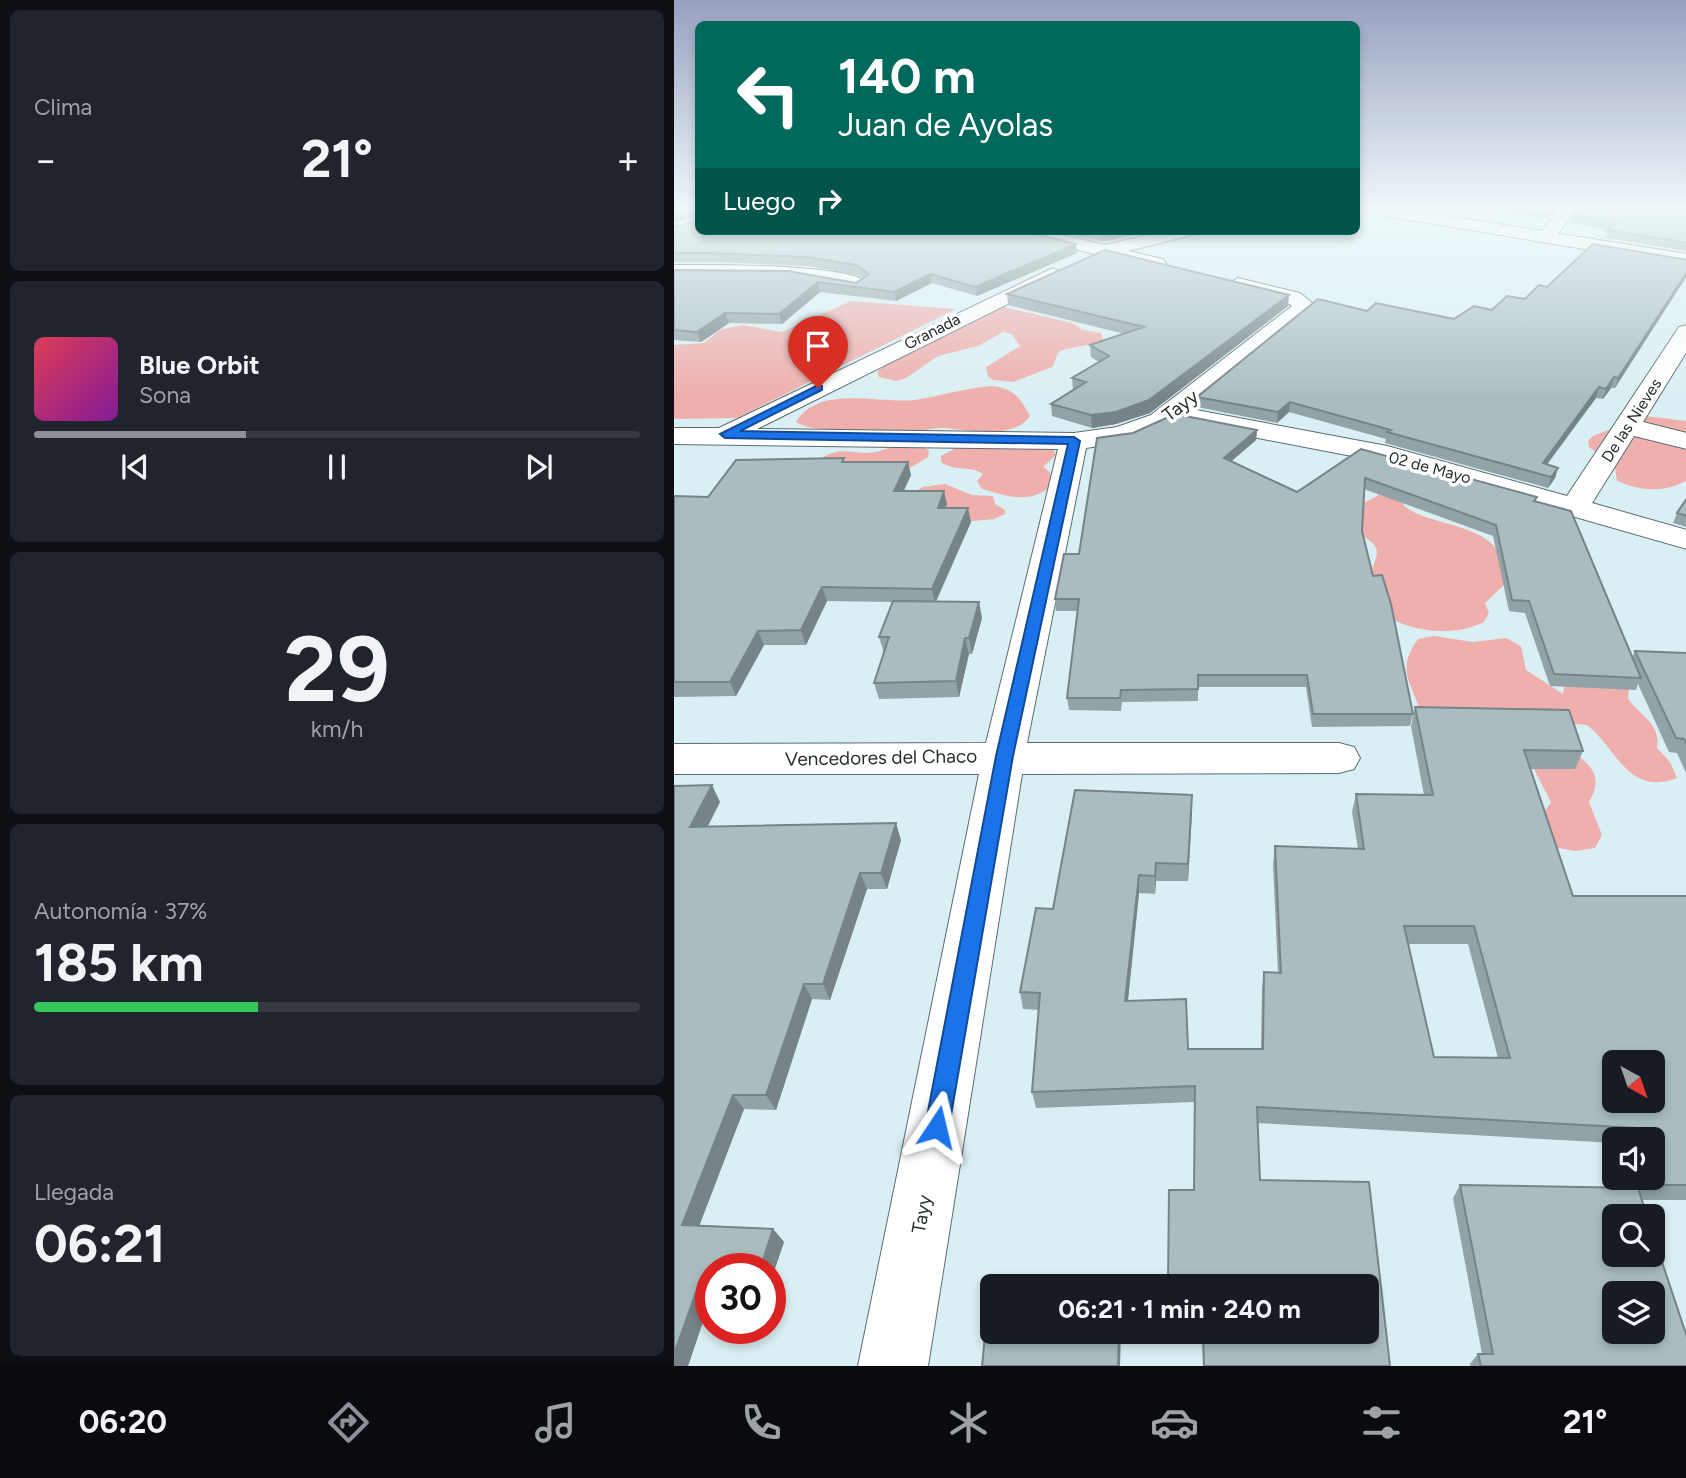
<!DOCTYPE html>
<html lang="es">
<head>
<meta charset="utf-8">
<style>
	body { margin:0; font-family:Figtree,sans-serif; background:#20242c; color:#f1f3f6; height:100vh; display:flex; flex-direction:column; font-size:26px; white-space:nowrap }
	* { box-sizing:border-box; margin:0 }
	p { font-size:23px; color:#9ea1a6 }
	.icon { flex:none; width:38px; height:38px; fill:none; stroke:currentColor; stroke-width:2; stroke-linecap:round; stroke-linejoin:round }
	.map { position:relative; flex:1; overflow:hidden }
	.drawer { display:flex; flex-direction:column; gap:10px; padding:10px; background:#0d0f14; width:674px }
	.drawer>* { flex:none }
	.top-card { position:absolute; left:21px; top:21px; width:665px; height:214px; border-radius:10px; box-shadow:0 4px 10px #0003; background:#00695c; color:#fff; overflow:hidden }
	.needle { width:46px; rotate:140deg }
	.fabs { position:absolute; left:928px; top:1050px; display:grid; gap:14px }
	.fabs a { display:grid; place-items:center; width:63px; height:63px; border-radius:10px; background:#171b24; box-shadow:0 4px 10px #0003; font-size:35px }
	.speed { position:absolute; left:21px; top:1253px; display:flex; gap:14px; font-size:35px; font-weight:700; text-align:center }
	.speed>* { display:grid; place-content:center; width:91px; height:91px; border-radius:50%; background:#171b24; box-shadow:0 4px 10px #0003; line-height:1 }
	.speed .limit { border:10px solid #d22; background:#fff; color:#111 }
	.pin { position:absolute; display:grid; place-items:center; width:60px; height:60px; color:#fff; margin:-72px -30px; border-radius:50% 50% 50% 0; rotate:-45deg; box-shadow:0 0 7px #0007 }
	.pin .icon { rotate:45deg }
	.me { position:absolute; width:77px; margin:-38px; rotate:10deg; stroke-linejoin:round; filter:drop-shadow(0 0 5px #0008) }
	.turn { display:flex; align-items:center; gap:24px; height:147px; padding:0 28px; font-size:32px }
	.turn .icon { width:91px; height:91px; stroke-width:2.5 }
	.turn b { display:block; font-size:49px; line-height:60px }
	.then { display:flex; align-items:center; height:66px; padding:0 28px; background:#0003; gap:14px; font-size:26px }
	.big { font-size:52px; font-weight:700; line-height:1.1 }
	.drawer .card { flex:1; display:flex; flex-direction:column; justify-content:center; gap:10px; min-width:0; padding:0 24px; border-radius:10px; background:#20242c }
	.drawer .dial { align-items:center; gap:0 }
	.dial b { font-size:91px; line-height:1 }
	.song { display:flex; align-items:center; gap:21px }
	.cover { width:84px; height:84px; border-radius:10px; background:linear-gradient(135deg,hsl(350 70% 55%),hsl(290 70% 35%)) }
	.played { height:7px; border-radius:4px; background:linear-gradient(90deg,#8c9099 35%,#363941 35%) }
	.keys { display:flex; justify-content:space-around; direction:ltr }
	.heat { display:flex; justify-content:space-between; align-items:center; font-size:38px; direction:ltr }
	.charge { height:10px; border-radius:5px; background:linear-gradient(90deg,#34c759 37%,#363941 0) }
	.trip { position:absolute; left:306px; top:1274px; width:399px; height:70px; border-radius:10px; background:#171b24; box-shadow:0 4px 10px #0003; font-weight:700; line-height:70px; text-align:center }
	.dock { display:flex; height:112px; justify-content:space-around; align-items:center; background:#090b0e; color:#9ea1a6 }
	.dock .icon { width:49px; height:49px }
	.dock .on { color:#8c9099 }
	.dock b { font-size:32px; color:#f1f3f6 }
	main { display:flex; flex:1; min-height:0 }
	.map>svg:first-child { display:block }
	.green { fill:#eeafad }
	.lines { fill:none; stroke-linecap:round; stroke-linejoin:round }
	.minor-casing { stroke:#5a6d70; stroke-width:2 }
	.major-casing { stroke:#5a6d70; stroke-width:2 }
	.minor { fill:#fff; fill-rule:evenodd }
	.major { fill:#fff; fill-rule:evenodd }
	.wall { fill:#91a3a6; fill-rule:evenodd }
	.shaded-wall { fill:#768487 }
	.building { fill:#a9bdc1; stroke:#768487; stroke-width:2; fill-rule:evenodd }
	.route { fill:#1a73e8; stroke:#114b97; stroke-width:2 }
	.labels { text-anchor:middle; stroke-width:7; stroke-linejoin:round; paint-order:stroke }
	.far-street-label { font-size:16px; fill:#252d2f; stroke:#fff }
	.street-label { font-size:19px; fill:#252d2f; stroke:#fff }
</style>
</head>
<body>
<main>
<section class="drawer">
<div class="card"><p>Clima</p>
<div class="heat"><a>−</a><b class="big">21°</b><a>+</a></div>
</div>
<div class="card">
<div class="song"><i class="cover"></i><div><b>Blue Orbit</b><p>Sona</p></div></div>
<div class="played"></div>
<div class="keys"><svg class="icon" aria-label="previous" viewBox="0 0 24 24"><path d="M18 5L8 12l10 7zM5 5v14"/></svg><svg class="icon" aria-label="pause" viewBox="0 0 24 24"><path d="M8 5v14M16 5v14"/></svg><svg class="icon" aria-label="next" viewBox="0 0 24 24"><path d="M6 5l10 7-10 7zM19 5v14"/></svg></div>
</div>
<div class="card dial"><b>29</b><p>km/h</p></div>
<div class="card"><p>Autonomía · 37%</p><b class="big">185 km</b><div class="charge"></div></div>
<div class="card"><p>Llegada</p><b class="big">06:21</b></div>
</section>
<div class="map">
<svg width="1013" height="1366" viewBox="0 0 1013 1366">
	<rect width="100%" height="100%" fill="#daeff3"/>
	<path class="green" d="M 177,301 L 282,309 L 63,418 L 0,419 L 0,345 L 30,343 L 46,330 L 68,325 L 108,332 Z
		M 326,306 L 398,323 L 409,330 L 427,333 L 430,342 C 420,345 391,347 385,352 C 381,357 382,362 378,367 L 339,382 L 319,380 L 314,376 L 312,367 L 346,346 L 338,334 L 329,332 L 304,346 L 264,356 L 232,378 L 222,381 L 205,377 L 203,372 L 215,362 Z
		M 317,386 C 340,388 345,397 356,416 C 339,441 293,429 268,428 C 254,428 243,433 230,434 C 212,437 135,432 122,422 C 145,384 205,404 241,400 C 266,396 291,388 317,386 Z
		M 971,416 L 1012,421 L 1012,481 C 988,493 967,491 943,481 L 941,467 L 915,447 L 914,441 L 919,436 Z
		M 223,445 L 248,446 L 255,451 L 254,457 L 234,469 L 148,464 L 149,457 C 171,445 181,456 201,452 C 208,451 216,447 223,445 Z
		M 287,445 L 378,447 L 382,455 L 369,467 L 376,472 L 377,486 C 355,505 333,496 308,489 L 303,481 L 309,474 C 297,465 281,472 267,462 L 267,456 Z
		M 271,484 L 298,495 L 319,496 L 321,504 L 331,510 L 331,514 L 320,519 L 289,522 L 273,507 L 238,493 L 249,487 Z
		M 708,489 L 731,497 L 729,505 C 753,525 796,522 819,545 C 827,553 830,570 834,581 L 811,603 L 815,613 L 810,622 C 780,636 747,633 717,619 L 697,578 C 699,556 713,551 689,536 L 680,508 L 703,496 Z
		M 760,636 L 799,642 L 832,638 L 847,646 L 852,670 L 889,694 L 891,681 L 955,687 L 954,699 C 967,716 987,724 983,748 L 996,762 L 1003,778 C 954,797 943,748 913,725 L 746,710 C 735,679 723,669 744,639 Z
		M 890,746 C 913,762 932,773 915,802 L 928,835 L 921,848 L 901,851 L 879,847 L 867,815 L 877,803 C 870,785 859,774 857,756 Z"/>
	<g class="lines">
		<g class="minor-casing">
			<path id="minor" d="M 888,208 L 905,208 L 878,240 L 866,240 L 863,236 L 866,232 Z
				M 340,231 L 371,231 L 431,245 L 490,231 L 521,231 L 518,235 L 454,251 L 489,259 L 492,263 L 489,267 L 482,269 L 343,235 Z
				M 0,265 C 31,265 179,263 195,284 L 185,290 L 117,278 L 0,277 Z
				M 379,268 L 389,274 L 386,278 L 83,429 L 400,433 L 443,427 L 477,415 L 618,306 L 612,302 L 557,288 L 554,284 L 564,278 L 626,293 L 642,306 L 517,409 L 713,446 L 893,496 L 1005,327 L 1013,325 L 1013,351 L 969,422 L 1013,433 L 1013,449 L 960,436 L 918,503 L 1013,530 L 1013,549 L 709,462 L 501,422 L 458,441 L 412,448 L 353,743 L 665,743 L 680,747 L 686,758 L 680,769 L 665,773 L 348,774 L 254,1366 L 184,1366 L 305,774 L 0,774 L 0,744 L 312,743 L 384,449 L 0,444 L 0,428 L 45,428 Z"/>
		</g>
		<g class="major-casing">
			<path id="major" d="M 686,208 L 723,208 L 1013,254 L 1013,266 L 694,213 Z"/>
		</g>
		<use href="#minor" class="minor"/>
		<use href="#major" class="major"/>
	</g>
	<path class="wall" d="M 0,208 L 403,253 L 303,296 L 258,283 L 222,301 L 146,292 L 108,324 L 55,323 L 27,342 L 0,340 L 0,270 L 182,283 L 190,278 L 184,275 L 135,266 L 41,262 L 0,262 L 0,227 L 23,221 L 23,216 L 0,223 Z
		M 800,208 L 885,208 L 874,219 Z
		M 1013,208 L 1013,251 L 931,238 L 934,230 L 935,229 L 896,223 L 898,215 Z
		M 382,231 L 477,231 L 428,242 Z
		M 1013,260 L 941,388 L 937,388 L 929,399 L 922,398 L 873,465 L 884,468 L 881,478 L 874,488 L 711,443 L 712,439 L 615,412 L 603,423 L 523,407 L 523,397 L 693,311 L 780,319 L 818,310 L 851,299 L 873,287 Z
		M 333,294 L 614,306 L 476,413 L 442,424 L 418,428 L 378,416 L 377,404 L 399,390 L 398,378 L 425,362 L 417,357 L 416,345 L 451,334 L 334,305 Z
		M 583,430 L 582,440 L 558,461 L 623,492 L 687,449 L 862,501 L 958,657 L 961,651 L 1013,653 L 1013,775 L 1003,753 L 995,752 L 964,684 L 962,690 L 876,686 L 851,613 L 835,611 L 819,536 L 690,489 L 688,531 L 699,576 L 739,714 L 736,726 L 638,727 L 632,687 L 524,687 L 524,701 L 448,702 L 447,711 L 395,710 L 393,698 L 403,611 L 382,611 L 381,599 L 405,554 Z
		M 171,462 L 237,475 L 230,491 L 273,504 L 271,508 L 297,522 L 262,602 L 308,618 L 298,654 L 295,654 L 285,697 L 205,699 L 200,683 L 210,653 L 205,637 L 219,602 L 153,601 L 132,645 L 90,645 L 62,696 L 0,697 L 0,496 L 34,497 Z
		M 1013,498 L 1013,527 L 999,523 L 1003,513 Z
		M 741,707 L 895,710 L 909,751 L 901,769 L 856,769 L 899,896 L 1013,896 L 1013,1200 L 968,1200 L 973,1216 L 940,1216 L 940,1255 L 978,1255 L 978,1232 L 1013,1337 L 1013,1366 L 796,1366 L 796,1364 L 804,1354 L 808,1354 L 779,1198 L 786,1185 L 950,1188 L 950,1178 L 978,1178 L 978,1139 L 940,1139 L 940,1143 L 583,1123 L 586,1180 L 695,1182 L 716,1366 L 529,1366 L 528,1332 L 693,1332 L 693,1286 L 494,1286 L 495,1190 L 520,1190 L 520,1102 L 362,1108 L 358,1092 L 365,1010 L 349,1009 L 346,992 L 362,908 L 379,909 L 401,790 L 518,795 L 514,881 L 482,881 L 481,894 L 465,893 L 454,1001 L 512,999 L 514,1049 L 587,1049 L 588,989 L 590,972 L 604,973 L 599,864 L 601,846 L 684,849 L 678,812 L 682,794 L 750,795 L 737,726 ZM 734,944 L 794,944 L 824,1058 L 760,1057 ZM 940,1062 L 978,1062 L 978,1101 L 940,1101 ZM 940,1293 L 978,1293 L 978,1332 L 940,1332 Z
		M 0,786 L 46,802 L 34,826 L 227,840 L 213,889 L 193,889 L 156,1000 L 138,999 L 102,1110 L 70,1109 L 25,1225 L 99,1229 L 110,1242 L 96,1283 L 96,1269 L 37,1269 L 37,1298 L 14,1366 Z"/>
	<path class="shaded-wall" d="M 20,208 L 23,208 L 24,215 L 0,223 L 0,214 Z
		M 880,208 L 885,208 L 874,219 L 876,212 Z
		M 439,231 L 477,231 L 428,242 L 428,234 Z
		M 402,244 L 403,253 L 303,296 L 301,287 Z
		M 1013,272 L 1013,276 L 941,388 L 944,378 Z
		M 257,274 L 258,283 L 222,301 L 220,292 Z
		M 144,282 L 146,292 L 108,324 L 105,314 Z
		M 615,295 L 614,306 L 476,413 L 442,424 L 418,428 L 417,415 Z
		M 51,313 L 55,323 L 27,342 L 23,332 Z
		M 940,377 L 937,388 L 929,399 L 932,389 Z
		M 925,387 L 922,398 L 865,474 L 869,463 Z
		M 616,402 L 615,412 L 603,423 L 604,412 Z
		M 583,430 L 582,440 L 549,468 L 550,458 Z
		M 234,462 L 237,475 L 223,504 L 220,491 Z
		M 884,468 L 881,478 L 874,488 L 877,477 Z
		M 270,491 L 273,504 L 267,521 L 264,508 Z
		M 294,508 L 297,522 L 261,603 L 258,589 Z
		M 148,587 L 153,601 L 132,645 L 127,630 Z
		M 305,602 L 308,618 L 298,654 L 295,638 Z
		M 84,631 L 90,645 L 62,696 L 56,682 Z
		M 291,638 L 295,654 L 285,697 L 282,681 Z
		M 38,785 L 46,802 L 25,843 L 16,827 Z
		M 518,795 L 518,813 L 514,881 L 514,864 Z
		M 222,823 L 227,840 L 213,889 L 207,873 Z
		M 482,863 L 482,881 L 481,894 L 481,876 Z
		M 186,873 L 193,889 L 156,1000 L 149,984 Z
		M 465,875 L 465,893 L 452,1018 L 451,1001 Z
		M 130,984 L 138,999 L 102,1110 L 92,1095 Z
		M 59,1095 L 70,1109 L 21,1237 L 8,1225 Z
		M 99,1229 L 110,1242 L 96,1283 L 96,1269 L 86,1269 Z
		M 25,1284 L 37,1295 L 37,1298 L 14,1366 L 0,1366 L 0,1354 Z
		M 445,1332 L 447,1332 L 446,1366 L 444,1366 Z"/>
	<path class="building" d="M 0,208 L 20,208 L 0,214 Z
		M 23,208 L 24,208 L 24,231 L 350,231 L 402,244 L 301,287 L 257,274 L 220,292 L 144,282 L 105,314 L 51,313 L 23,332 L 0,330 L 0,270 L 114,271 L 182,283 L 195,274 L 182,265 L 132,257 L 38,253 L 0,253 L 0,227 L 23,221 Z
		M 851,208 L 880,208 L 876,212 Z
		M 904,208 L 1013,208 L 1013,243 L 934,230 L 943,222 L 898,215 Z
		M 416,231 L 439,231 L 428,234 Z
		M 919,244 L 1013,260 L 1013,272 L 944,378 L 940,377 L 932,389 L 925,387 L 869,463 L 884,468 L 877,477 L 713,432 L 717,430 L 616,402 L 604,412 L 523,397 L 644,299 L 693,311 L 702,303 L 780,319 L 800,306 L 818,310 L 833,296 L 851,299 L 865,285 L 873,287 Z
		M 431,250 L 615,295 L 475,400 L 442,412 L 417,415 L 377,404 L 412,382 L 398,378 L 435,356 L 416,345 L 470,327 L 333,294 Z
		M 501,414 L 583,430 L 550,458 L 623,492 L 687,449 L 863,497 L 860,501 L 897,511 L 967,678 L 880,674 L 855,601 L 838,600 L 822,525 L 691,478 L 688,531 L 699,576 L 708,575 L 717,604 L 739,714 L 639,714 L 633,675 L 524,675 L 524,689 L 447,690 L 446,698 L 393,698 L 405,599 L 381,599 L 390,554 L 405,554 L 423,438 L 459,433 Z
		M 170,458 L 168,462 L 234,462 L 220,491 L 270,491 L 264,508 L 294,508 L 258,589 L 148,587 L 127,630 L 84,631 L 56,682 L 0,682 L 0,496 L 34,497 L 62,460 Z
		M 1013,498 L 1013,516 L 1003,513 Z
		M 219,601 L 305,602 L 295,638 L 291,638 L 282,681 L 200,683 L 215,637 L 205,637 Z
		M 961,651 L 1013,653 L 1013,744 L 1010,739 L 1002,738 Z
		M 741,707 L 895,710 L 909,751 L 850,750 L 899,896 L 1013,896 L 1013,1185 L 962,1185 L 962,1178 L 978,1178 L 978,1139 L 963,1139 L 963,1128 L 583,1107 L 586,1180 L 695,1182 L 716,1366 L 530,1366 L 529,1332 L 693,1332 L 693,1286 L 527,1286 L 527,1284 L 494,1284 L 495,1190 L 520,1190 L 521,1086 L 358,1092 L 366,993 L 346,992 L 362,908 L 379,909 L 401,790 L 518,795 L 514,864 L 482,863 L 481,876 L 465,875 L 451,1001 L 512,999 L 514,1049 L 589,1049 L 590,972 L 607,973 L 601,846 L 690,849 L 682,794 L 759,795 ZM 730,926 L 800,926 L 836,1058 L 760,1057 ZM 940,1062 L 978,1062 L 978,1101 L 940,1101 Z
		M 38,785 L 16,827 L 222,823 L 207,873 L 186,873 L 149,984 L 130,984 L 92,1095 L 59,1095 L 8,1225 L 99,1229 L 86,1269 L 37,1269 L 37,1285 L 25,1284 L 0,1354 L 0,786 Z
		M 786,1185 L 964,1188 L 973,1216 L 940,1216 L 940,1255 L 978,1255 L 978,1232 L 1013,1337 L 1013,1366 L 807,1366 L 804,1354 L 819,1354 ZM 940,1293 L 978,1293 L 978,1332 L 940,1332 Z
		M 313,1316 L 318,1316 L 318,1332 L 445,1332 L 444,1366 L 308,1366 Z"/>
	<linearGradient id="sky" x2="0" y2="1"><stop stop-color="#99a0bf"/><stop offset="0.52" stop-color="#eef8fa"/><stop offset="1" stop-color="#eef8fa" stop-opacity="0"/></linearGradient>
	<rect width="1013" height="399" fill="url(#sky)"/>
	<path class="route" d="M 144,385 L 148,386 L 148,390 L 66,431 L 400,437 L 406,441 L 339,756 L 275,1127 L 271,1136 L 263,1140 L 254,1136 L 251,1127 L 322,756 L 394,444 L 51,438 L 46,434 Z"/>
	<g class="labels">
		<g class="far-street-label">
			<text transform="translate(258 331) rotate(-27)" y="6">Granada</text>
			<text transform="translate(957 420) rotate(-57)" y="6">De las Nieves</text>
			<text transform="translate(756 467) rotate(15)" y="6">02 de Mayo</text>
		</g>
		<g class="street-label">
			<text transform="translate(506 405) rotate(-37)" y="7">Tayy</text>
			<text transform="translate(207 757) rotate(-1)" y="7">Vencedores del Chaco</text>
			<text transform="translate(247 1214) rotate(-80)" y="7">Tayy</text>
		</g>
	</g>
</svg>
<div class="fabs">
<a><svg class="needle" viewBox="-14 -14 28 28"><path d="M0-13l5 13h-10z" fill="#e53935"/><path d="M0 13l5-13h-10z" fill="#9ea1a6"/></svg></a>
<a><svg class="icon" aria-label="sound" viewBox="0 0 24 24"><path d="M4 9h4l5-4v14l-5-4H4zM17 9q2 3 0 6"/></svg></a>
<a><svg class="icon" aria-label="search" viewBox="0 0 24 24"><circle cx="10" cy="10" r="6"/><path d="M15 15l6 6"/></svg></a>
<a><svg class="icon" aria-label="layers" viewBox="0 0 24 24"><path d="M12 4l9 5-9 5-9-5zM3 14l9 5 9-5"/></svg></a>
</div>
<div class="speed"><div class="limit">30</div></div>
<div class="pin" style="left:144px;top:388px;background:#d93025"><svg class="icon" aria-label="arrive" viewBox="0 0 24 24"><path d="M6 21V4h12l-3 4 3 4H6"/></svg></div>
<svg class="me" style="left:263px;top:1127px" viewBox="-20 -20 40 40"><path d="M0-17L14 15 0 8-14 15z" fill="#1a73e8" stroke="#fff" stroke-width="4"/></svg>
<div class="trip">06:21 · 1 min · 240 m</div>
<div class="top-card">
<div class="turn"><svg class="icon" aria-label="left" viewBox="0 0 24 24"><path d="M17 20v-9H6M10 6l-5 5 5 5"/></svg><div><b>140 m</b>Juan de Ayolas</div></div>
<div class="then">Luego<svg class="icon" aria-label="right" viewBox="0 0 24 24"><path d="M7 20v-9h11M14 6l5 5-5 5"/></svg></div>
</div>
</div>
</main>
<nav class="dock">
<b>06:20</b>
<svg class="icon on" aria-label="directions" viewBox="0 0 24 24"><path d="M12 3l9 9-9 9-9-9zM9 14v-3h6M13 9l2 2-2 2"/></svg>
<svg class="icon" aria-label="music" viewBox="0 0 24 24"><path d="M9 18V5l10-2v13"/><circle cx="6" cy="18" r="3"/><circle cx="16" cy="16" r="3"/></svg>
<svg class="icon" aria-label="phone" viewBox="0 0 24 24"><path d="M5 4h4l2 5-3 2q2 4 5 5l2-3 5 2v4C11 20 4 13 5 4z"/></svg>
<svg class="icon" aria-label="climate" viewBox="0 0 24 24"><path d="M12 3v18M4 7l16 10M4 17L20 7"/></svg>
<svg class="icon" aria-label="car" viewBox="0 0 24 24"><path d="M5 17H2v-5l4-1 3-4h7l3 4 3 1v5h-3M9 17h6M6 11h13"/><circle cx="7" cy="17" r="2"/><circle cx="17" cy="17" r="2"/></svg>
<svg class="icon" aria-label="filters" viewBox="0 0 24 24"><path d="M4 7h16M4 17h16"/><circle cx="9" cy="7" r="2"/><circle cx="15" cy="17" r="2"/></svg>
<b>21°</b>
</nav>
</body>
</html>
